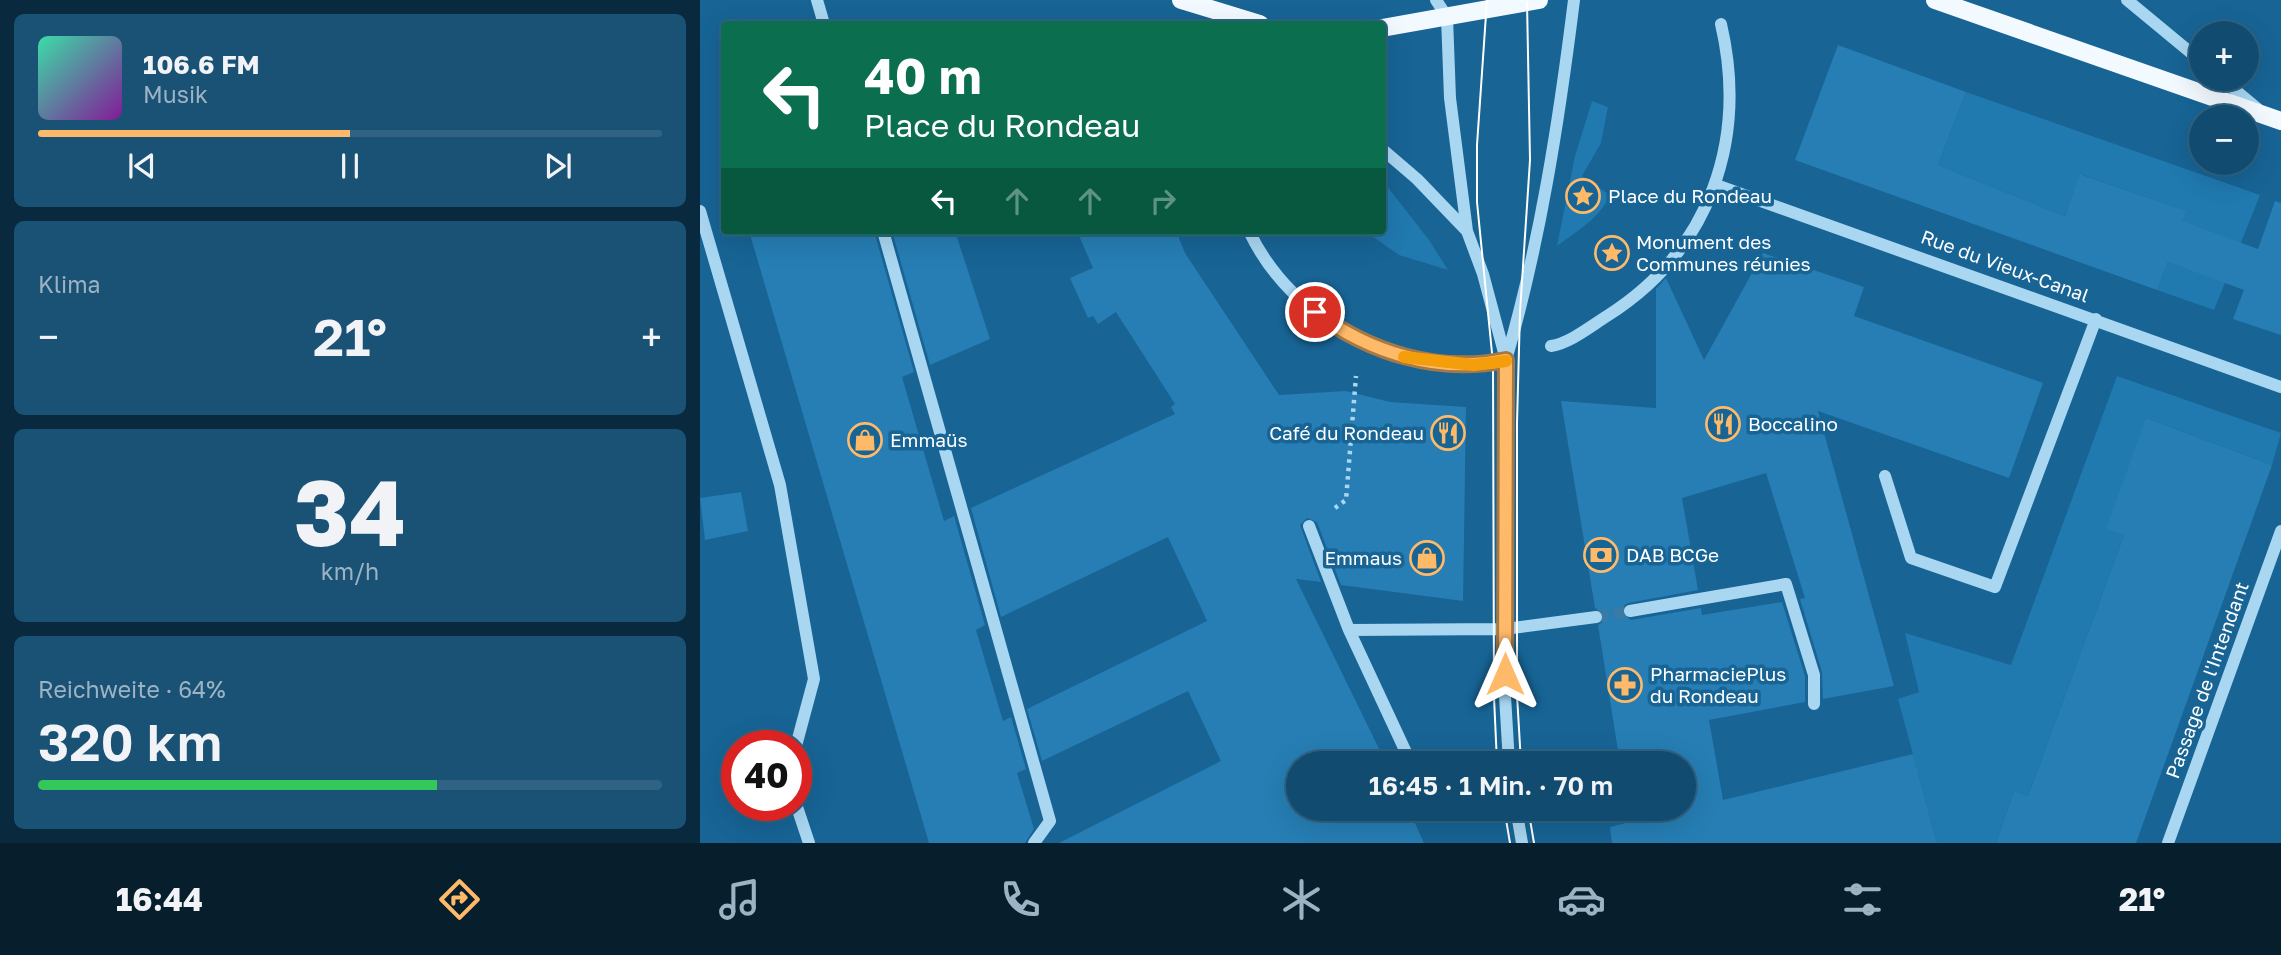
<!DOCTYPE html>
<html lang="de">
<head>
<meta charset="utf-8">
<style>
	body { margin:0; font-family:"Golos Text",sans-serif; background:#1a5275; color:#f1f3f6; height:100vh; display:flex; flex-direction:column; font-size:26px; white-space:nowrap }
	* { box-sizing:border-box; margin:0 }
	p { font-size:23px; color:#9cb3c3 }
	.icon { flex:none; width:38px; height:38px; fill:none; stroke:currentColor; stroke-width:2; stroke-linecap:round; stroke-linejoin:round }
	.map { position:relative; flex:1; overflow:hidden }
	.sheet { display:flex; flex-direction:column; gap:14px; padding:14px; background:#09293e; width:700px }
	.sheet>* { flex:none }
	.hud { position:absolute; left:21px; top:21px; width:665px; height:214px; border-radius:7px; box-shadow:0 7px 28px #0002,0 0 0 2px #306383; background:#0b6e4f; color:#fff; overflow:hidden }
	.buttons { position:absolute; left:1489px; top:21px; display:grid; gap:14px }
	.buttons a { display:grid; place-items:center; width:70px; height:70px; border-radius:50%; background:#114b70; box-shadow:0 7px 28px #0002,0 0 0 2px #306383; font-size:35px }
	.speed { position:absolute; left:21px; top:730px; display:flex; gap:14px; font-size:35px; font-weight:700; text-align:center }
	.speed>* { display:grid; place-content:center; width:91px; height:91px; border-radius:50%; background:#114b70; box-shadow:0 7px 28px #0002,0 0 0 2px #306383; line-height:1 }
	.speed .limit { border:10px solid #d22; background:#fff; color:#111 }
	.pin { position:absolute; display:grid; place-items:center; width:60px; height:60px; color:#fff; margin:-30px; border:4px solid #fff; border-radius:50%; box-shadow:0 2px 7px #0007 }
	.me { position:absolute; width:77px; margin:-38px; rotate:0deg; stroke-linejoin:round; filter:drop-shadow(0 0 5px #0008) }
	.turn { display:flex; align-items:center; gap:24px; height:147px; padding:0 28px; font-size:32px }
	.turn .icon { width:91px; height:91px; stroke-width:2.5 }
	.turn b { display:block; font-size:49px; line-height:60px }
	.lanes { display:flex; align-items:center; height:66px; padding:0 28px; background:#0003; justify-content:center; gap:35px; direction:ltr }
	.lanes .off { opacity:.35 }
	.big { font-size:52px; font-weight:600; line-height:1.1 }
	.sheet .tile { flex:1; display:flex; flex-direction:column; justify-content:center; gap:10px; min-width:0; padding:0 24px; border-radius:10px; background:#1a5275 }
	.sheet .dial { align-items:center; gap:0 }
	.dial b { font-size:91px; line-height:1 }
	.song { display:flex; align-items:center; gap:21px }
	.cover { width:84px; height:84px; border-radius:10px; background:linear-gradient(135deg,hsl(160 70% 55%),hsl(290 70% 35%)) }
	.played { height:7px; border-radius:4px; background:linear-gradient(90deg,#ffba69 50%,#306383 50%) }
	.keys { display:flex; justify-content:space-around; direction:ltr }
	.heat { display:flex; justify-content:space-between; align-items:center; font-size:38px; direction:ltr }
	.charge { height:10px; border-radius:5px; background:linear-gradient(90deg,#34c759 64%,#306383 0) }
	.trip { position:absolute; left:586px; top:751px; width:410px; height:70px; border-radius:35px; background:#114b70; box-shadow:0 7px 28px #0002,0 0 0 2px #306383; font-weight:600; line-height:70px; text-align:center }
	.tabs { display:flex; height:112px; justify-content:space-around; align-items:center; background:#071e2d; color:#9cb3c3 }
	.tabs .icon { width:49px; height:49px }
	.tabs .current { color:#ffba69 }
	.tabs b { font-size:32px; color:#f1f3f6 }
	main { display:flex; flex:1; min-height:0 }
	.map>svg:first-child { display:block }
	.green { fill:#2079af }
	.building { fill:#267eb4 }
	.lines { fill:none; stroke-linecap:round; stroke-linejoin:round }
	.minor-tunnel { stroke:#3a7ba5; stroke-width:12; stroke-dasharray:12 6; stroke-linecap:butt }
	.path { stroke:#a9d6f1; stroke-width:4.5; stroke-dasharray:3.5 5; stroke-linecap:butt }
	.minor { stroke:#a9d6f1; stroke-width:12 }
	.major { stroke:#f3faff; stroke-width:18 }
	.tram { stroke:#fff; stroke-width:2 }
	.route-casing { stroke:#a67944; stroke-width:18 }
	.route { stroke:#ffba69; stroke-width:12 }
	.slow { stroke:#f59e0b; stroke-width:12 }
	.labels { text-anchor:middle; stroke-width:7; stroke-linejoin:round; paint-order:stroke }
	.poi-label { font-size:19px; fill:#fff; stroke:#176495; text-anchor:start }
	.street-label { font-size:19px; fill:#fff; stroke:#176495 }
</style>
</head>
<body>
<main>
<section class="sheet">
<div class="tile">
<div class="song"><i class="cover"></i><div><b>106.6 FM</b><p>Musik</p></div></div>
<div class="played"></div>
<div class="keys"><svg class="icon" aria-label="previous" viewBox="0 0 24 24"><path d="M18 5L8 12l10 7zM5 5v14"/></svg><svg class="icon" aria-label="pause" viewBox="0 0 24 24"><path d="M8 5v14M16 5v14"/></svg><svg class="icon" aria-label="next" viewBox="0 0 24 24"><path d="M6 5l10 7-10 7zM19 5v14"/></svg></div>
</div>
<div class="tile"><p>Klima</p>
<div class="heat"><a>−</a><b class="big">21°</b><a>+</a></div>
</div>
<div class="tile dial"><b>34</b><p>km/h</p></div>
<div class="tile"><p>Reichweite · 64%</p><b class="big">320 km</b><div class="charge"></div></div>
</section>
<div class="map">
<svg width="1581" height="843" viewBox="0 0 1581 843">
	<rect width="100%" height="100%" fill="#176495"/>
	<path class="green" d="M 1266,92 L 1560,195 L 1514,310 L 1457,290 L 1468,262 L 1485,268 L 1482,221 L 1485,211 L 1381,174 L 1365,216 L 1238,165 Z
		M 892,101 L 908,107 L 901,143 L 882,176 L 910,195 C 900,218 877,231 857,246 L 875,156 Z
		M 683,181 L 729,240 L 748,270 L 699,255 L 665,231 L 682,231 Z
		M 1417,376 L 1581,433 L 1572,465 L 1446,418 L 1424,535 L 1328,796 L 1314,791 L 1296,843 L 1237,843 L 1198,699 L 1219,692 L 1205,633 L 1311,665 Z"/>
	<path class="building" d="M 1138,45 L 1266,92 L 1238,165 L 1365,216 L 1380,174 L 1486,211 L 1482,221 L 1558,249 L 1575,201 L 1581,203 L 1581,335 L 1533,319 L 1544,290 L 1468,262 L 1457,290 L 1095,160 Z
		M 49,231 L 174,231 L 214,372 L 202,377 L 244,521 L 254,516 L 285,625 L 276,630 L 303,721 L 311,717 L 326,769 L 317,773 L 334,829 L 325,843 L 229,843 Z
		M 192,231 L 255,231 L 290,339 L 230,365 Z
		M 377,231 L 476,231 L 485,253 L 579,395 L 646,391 L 690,402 L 766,407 L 763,601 L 641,585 L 617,522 L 607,518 L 600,525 L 621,582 L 596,579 L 686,763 L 598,763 L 598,808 L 708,808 L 724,843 L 359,843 L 521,761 L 488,691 L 342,761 L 327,709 L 507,621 L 468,537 L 301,617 L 271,508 L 475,414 L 471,407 L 475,404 L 416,312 L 398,324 L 393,316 L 388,318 L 370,278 L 393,268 Z
		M 1063,253 L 1164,287 L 1154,316 L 1343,383 L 1309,478 L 1118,411 L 1194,686 L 1123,699 L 1122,672 L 1100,599 L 1105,598 L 1066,473 L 982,498 L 998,590 L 928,603 L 922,607 L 922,613 L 931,620 L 1001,608 L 1002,615 L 1082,602 L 1105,676 L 1105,702 L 1009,720 L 1023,800 L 1213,754 L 1237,843 L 912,843 L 910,827 L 930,822 L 928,808 L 984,808 L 984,763 L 920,763 L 898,625 L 904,621 L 905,615 L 895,608 L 861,401 L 956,408 L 956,289 L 966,278 L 1004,360 Z
		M 1446,418 L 1572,465 L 1436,843 L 1296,843 L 1314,791 L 1328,796 L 1424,535 L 1406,529 Z
		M 41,492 L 48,531 L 5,540 L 0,498 Z"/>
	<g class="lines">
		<path class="minor-tunnel" d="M 896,617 L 930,611"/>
		<path class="path" d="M 635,508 L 646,500 L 656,376"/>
		<path class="minor" d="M 117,0 L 124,24
			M 736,0 L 747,17 L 750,98 L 767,231 L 783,274 L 806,360 L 805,696 L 809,763
			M 1427,0 L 1502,62
			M 1522,79 L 1558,109
			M 682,149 L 717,179 L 767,231
			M 1016,185 L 1581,387
			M 0,211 L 80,485 L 114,679 L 96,746
			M 183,231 L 350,821 L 334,843
			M 549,231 C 593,324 705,381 806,360
			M 851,346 C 870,343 891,326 907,316 C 1010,251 1048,140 1021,24
			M 806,360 C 840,243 859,121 874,0
			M 1185,476 L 1211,558 L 1295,587 L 1396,319
			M 609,526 L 649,630
			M 930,611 L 1086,584 L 1114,675 L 1114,704
			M 711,763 L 649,630 L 805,629 L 896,617
			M 781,763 L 809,757
			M 96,804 L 109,843
			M 816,808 L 822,843
			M 1468,843 L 1581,531"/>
		<path class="major" d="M 481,0 L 560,24
			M 1235,0 L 1581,121
			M 682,28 L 839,0"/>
		<path class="tram" d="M 787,0 L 777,145 L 777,202 L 793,363 L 794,697 L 797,763
			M 821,763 L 817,695 L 817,423 L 820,312 L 830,160 L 827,2
			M 804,808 L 810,843
			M 828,808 L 834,843"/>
	</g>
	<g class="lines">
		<g class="route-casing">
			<path id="route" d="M 615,312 C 670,353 738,374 806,360 L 805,674"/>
		</g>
		<use href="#route" class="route"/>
		<path class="slow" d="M 704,357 L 774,365 L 806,361"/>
	</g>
	<defs>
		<g id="sight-ring" transform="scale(1.75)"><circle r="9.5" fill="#176495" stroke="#ffba69" stroke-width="1.5"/><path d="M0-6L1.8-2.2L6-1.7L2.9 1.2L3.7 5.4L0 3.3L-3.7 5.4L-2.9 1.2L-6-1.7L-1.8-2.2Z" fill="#ffba69"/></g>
		<g id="restaurant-ring" transform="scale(1.75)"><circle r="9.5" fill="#176495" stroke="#ffba69" stroke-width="1.5"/><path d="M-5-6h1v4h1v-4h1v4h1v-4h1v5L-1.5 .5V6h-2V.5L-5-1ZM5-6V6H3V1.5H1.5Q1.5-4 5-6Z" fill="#ffba69"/></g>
		<g id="shop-ring" transform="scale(1.75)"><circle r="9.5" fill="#176495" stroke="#ffba69" stroke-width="1.5"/><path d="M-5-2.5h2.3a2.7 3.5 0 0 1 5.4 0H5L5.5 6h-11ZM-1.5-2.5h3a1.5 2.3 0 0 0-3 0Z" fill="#ffba69"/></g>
		<g id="bank-ring" transform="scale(1.75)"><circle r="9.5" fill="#176495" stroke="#ffba69" stroke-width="1.5"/><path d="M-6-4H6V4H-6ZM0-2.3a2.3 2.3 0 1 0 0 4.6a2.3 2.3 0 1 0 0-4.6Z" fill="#ffba69"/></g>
		<g id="pharmacy-ring" transform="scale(1.75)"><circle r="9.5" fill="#176495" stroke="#ffba69" stroke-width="1.5"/><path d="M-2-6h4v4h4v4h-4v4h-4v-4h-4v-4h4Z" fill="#ffba69"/></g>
	</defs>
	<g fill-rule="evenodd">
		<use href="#sight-ring" x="883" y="196"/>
		<use href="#sight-ring" x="912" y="253"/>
		<use href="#restaurant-ring" x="1023" y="424"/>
		<use href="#restaurant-ring" x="748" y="433"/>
		<use href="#shop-ring" x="165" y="440"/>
		<use href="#bank-ring" x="901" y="555"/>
		<use href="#shop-ring" x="727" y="558"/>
		<use href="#pharmacy-ring" x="925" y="685"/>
	</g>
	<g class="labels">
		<g class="poi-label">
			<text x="908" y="203">Place du Rondeau</text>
			<text x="936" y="249">Monument des<tspan x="936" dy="22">Communes réunies</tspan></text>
			<text x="1048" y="431">Boccalino</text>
			<text x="724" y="440" text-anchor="end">Café du Rondeau</text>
			<text x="190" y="447">Emmaüs</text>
			<text x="926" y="562">DAB BCGe</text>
			<text x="702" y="565" text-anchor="end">Emmaus</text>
			<text x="950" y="681">PharmaciePlus<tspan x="950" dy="22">du Rondeau</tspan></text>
		</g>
		<g class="street-label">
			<text transform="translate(1305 266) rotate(20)" y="7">Rue du Vieux-Canal</text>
			<text transform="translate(1507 680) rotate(-70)" y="7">Passage de l'Intendant</text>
		</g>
	</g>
</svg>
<div class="buttons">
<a>+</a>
<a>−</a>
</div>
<div class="speed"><div class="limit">40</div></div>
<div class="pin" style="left:615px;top:312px;background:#d93025"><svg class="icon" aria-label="arrive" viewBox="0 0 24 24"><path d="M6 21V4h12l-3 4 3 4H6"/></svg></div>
<svg class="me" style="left:805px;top:674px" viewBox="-20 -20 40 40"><path d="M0-17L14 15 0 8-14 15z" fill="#ffba69" stroke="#fff" stroke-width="4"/></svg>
<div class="trip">16:45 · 1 Min. · 70 m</div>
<div class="hud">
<div class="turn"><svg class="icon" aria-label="left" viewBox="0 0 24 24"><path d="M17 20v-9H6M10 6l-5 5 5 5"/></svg><div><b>40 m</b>Place du Rondeau</div></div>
<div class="lanes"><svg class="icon" aria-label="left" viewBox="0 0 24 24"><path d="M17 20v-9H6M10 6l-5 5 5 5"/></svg><svg class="icon off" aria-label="ahead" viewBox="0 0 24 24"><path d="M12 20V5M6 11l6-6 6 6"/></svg><svg class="icon off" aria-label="ahead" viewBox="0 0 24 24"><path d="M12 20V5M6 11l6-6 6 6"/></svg><svg class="icon off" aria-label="right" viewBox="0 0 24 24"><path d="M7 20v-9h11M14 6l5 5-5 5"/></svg></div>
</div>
</div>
</main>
<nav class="tabs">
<b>16:44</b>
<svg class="icon current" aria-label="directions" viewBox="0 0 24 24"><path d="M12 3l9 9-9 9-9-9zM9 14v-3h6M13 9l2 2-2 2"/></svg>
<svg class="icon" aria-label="music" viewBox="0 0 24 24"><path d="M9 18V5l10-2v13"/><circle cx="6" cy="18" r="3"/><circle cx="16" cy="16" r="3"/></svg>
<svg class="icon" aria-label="phone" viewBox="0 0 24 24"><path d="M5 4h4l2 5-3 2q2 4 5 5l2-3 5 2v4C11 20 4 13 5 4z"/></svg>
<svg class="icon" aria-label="climate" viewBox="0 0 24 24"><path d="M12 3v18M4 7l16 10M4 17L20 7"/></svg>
<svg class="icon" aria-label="car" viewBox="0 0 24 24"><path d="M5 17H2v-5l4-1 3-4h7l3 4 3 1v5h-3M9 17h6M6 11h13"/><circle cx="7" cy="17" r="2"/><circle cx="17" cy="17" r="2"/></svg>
<svg class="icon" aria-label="filters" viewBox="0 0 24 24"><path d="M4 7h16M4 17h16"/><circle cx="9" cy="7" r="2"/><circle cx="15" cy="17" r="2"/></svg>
<b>21°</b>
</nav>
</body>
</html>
